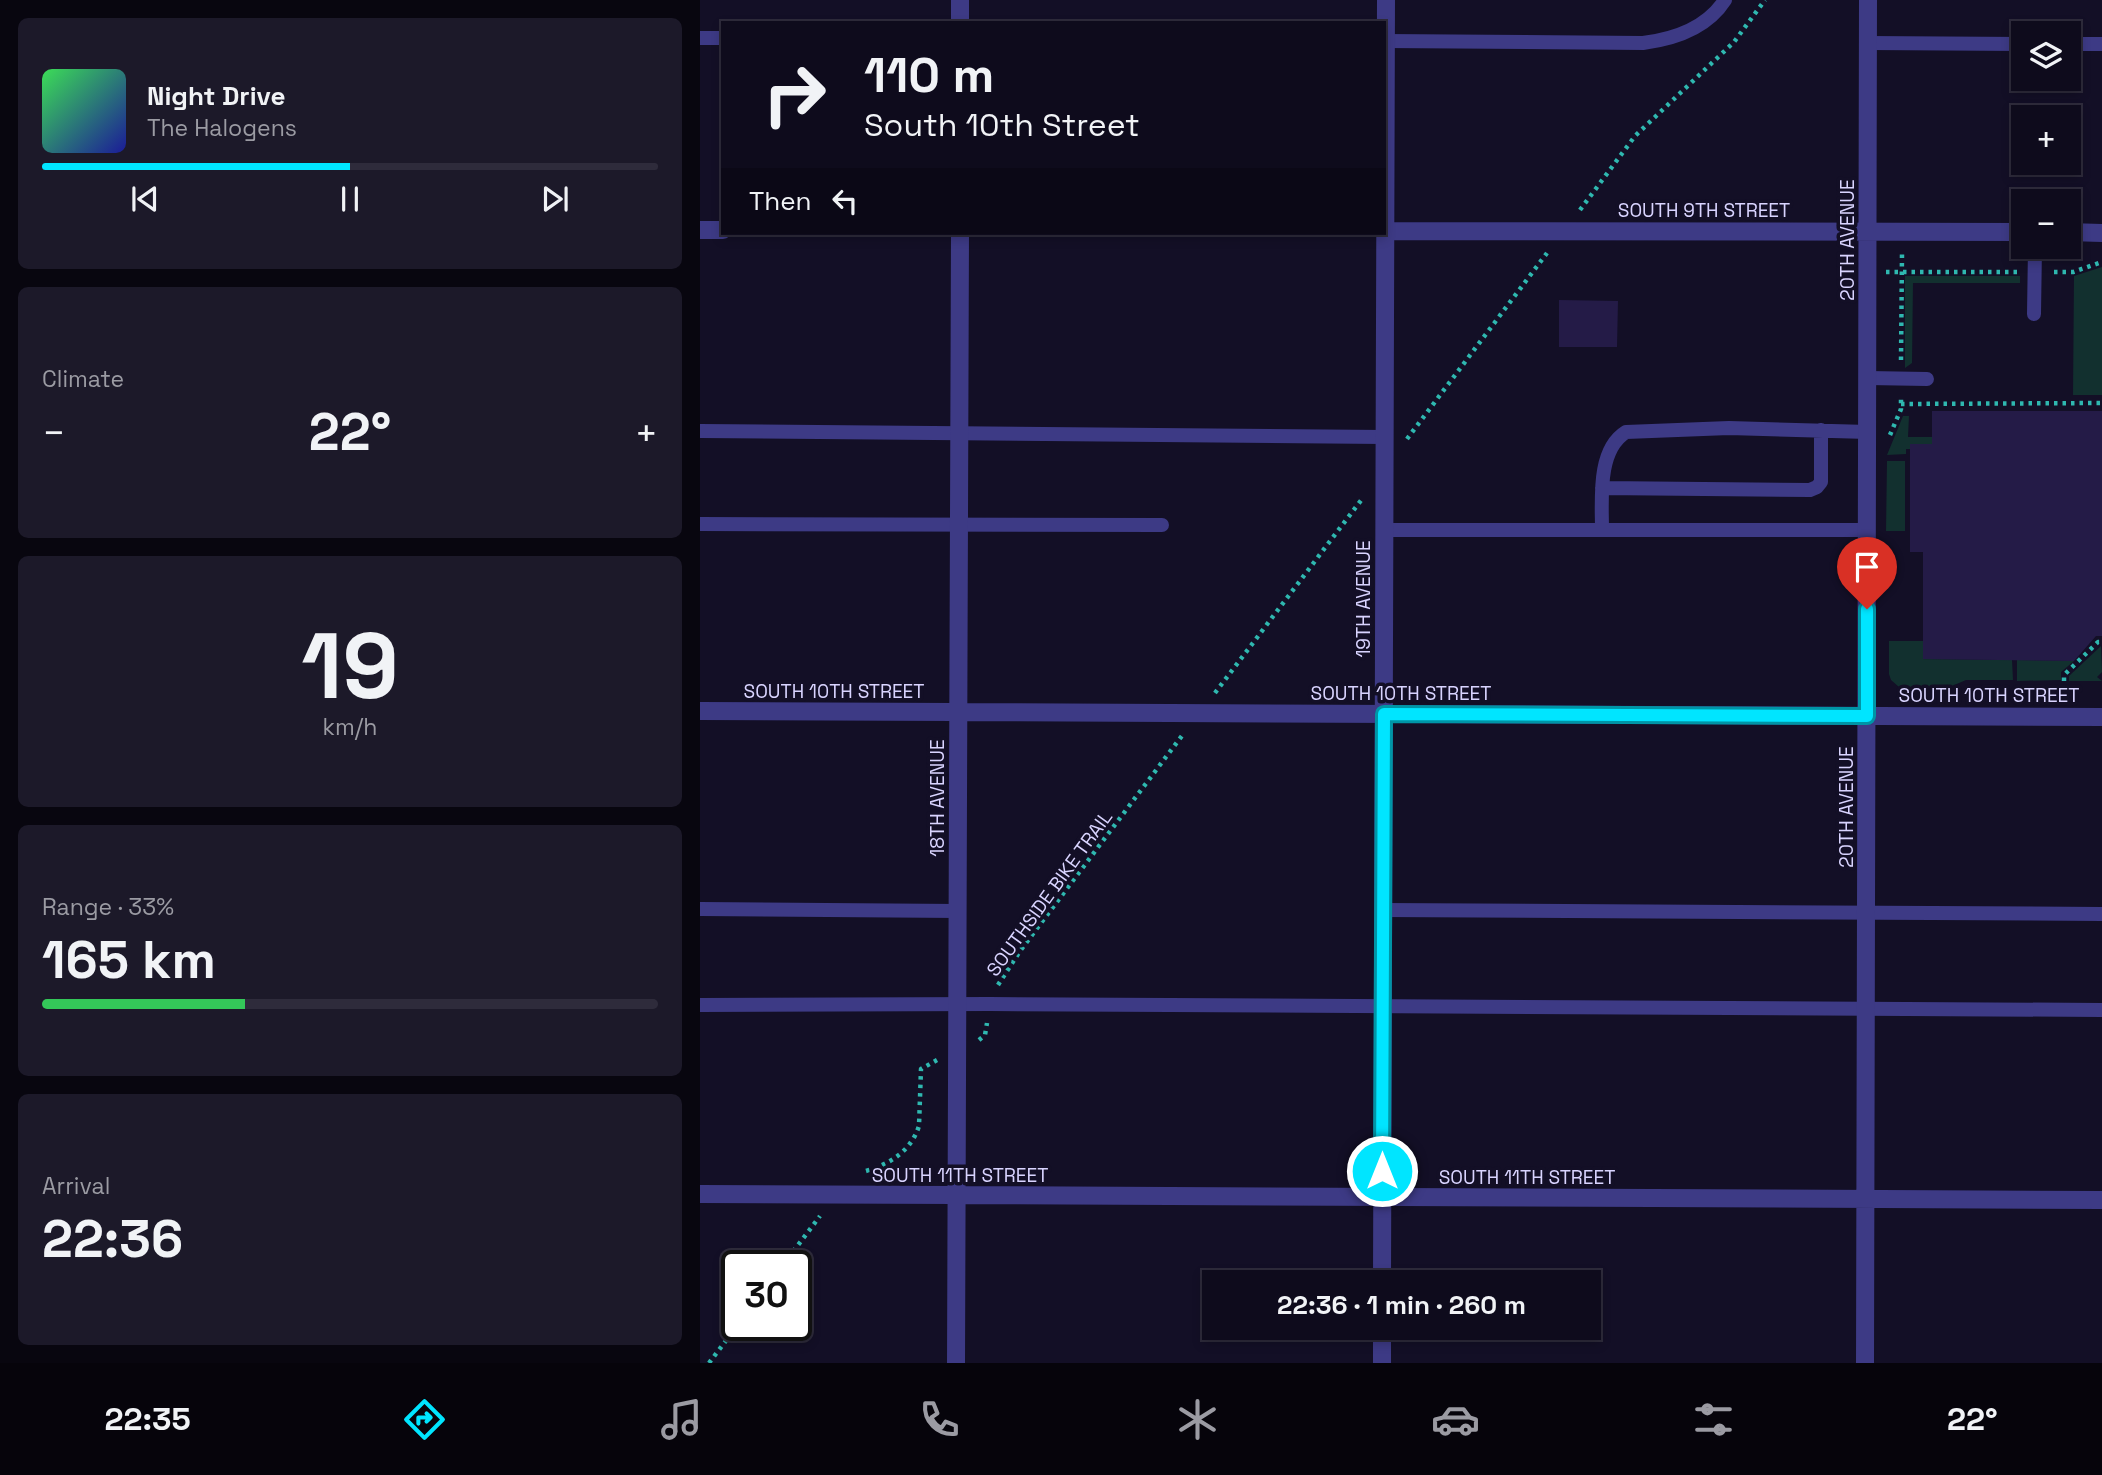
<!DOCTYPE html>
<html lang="en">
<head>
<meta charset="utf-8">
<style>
	body { margin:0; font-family:"Space Grotesk",sans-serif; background:#1c1929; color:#f1f3f6; height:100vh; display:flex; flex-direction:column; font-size:26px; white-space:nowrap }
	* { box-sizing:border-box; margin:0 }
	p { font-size:23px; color:#9b9ba3 }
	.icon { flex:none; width:38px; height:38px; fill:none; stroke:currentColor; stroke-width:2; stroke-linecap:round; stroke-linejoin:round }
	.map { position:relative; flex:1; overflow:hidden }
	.sheet { display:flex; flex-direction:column; gap:18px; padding:18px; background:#08060f; width:700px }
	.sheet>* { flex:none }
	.hud { position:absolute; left:21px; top:21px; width:665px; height:214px; border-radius:0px; box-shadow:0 4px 10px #0003,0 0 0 2px #2e2b3b; background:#0e0b1c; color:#f1f3f6; overflow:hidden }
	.fabs { position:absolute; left:1311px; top:21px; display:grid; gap:14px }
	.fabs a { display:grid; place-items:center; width:70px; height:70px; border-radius:0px; background:#0e0b1c; box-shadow:0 4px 10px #0003,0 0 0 2px #2e2b3b; font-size:35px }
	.speed { position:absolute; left:21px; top:1250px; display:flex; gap:14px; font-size:35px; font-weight:700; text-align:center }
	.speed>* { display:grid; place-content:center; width:91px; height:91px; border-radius:50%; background:#0e0b1c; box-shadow:0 4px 10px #0003,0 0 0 2px #2e2b3b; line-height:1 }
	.speed .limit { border:4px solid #111; border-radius:10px; background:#fff; color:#111 }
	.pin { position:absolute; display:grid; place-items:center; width:60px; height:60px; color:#fff; margin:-72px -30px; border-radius:50% 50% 50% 0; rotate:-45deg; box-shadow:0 0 7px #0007 }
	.pin .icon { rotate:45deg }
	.me { position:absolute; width:77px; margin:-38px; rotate:0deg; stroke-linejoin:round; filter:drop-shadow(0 0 5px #0008) }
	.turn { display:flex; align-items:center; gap:24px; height:147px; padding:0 28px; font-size:32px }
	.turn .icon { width:91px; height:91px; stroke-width:2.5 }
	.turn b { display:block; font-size:49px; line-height:60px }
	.then { display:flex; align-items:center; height:66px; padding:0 28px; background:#0003; gap:14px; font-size:26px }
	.big { font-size:52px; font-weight:800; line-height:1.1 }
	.sheet .tile { flex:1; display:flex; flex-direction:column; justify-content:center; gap:10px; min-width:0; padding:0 24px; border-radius:10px; background:#1c1929 }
	.sheet .dial { align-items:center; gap:0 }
	.dial b { font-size:91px; line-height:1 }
	.song { display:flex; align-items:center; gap:21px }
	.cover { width:84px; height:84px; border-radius:10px; background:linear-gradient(135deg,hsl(130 70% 55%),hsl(240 70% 35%)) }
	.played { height:7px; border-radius:4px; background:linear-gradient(90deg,#00e5ff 50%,#2e2b3b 50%) }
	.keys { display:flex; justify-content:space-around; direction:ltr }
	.heat { display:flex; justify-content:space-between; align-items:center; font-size:38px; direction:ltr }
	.charge { height:10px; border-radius:5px; background:linear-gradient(90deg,#34c759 33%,#2e2b3b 0) }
	.trip { position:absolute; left:502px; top:1270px; width:399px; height:70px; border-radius:0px; background:#0e0b1c; box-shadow:0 4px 10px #0003,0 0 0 2px #2e2b3b; font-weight:800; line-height:70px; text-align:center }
	.tab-bar { display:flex; height:112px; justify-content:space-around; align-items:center; background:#06040b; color:#9b9ba3 }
	.tab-bar .icon { width:49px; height:49px }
	.tab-bar .on { color:#00e5ff }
	.tab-bar b { font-size:32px; color:#f1f3f6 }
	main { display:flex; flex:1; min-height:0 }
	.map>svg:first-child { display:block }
	.green { fill:#12302f }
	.building { fill:#241b47 }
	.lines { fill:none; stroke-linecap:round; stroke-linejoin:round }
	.path { stroke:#2fb8b0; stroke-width:4.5; stroke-dasharray:3.5 5; stroke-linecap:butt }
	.service { stroke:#3d3a85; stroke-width:14 }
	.minor { stroke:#3d3a85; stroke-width:18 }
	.route-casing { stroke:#0095a6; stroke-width:18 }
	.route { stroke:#00e5ff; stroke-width:12 }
	.labels { text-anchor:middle; stroke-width:7; stroke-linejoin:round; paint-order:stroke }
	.street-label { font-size:19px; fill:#d9d4ff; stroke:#130f26 }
</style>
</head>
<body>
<main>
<section class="sheet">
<div class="tile">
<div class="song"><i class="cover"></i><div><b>Night Drive</b><p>The Halogens</p></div></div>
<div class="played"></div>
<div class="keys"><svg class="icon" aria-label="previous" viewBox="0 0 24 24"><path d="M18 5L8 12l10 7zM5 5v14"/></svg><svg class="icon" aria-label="pause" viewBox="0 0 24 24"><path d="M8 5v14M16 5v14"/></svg><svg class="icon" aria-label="next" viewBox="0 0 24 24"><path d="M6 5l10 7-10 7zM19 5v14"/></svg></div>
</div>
<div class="tile"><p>Climate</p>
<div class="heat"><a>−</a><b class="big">22°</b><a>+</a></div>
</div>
<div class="tile dial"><b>19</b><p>km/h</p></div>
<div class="tile"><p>Range · 33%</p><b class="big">165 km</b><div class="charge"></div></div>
<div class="tile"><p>Arrival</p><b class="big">22:36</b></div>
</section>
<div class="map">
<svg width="1402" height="1363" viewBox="0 0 1402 1363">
	<rect width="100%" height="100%" fill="#130f26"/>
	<path class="green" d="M 1402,267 L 1402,395 L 1373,395 L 1374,276 Z
		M 1205,276 L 1320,276 L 1320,283 L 1213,283 L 1212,363 L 1205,368 Z
		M 1203,416 L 1209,416 L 1208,437 L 1232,437 L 1232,444 L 1210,444 L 1210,449 L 1206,449 L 1206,454 L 1187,455 Z
		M 1187,461 L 1205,461 L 1205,531 L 1186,531 Z
		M 1189,641 L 1223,641 L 1223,659 L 1312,660 L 1313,680 L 1266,680 L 1245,689 L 1199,687 L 1191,680 L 1189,674 Z
		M 1401,646 L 1402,672 L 1397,677 L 1402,681 L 1369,681 L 1369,676 Z
		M 1317,660 L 1374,661 L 1361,672 L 1361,680 L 1317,681 Z"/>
	<path class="building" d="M 859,300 L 918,301 L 917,347 L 859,347 Z
		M 1232,411 L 1402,411 L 1402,636 L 1396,636 L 1374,661 L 1223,659 L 1223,552 L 1210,552 L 1210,444 L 1232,444 Z"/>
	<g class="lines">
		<path class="path" d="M 880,210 L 935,136 L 1034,42 L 1065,0
			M 1186,272 L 1318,272
			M 1354,272 L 1373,272 L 1402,262
			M 1201,360 L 1202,254
			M 1201,404 L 1402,403
			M 1190,435 L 1201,409 L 1201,397
			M 707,439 L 847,253
			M 515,693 L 662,499
			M 1364,698 L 1364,675 L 1398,642 L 1402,642
			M 298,985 L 320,951 L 484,733
			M 279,1040 L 285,1035 L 287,1023
			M 166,1171 C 190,1164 211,1151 219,1126 L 221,1069 L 237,1060
			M 83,1265 L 120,1216
			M 9,1363 L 38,1325"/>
		<path class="service" d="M 0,38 L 23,38
			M 684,41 L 943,43 C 975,39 1007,28 1025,0
			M 1168,43 L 1323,44
			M 1368,44 L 1402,44
			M 1334,314 L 1335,247
			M 1168,378 L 1227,379
			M 0,431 L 685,437
			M 902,488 L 1110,490 L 1117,487 L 1121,482 L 1121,430
			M 0,524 L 462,525
			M 684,530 L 1168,530
			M 902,530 C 902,499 897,450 926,432 L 1029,428 L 1168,432
			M 0,909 L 258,911
			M 683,910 L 1402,914
			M 0,1005 L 290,1004 L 1402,1010"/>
		<path class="minor" d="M 260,23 L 260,0
			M 0,230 L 23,230
			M 684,231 L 1323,232
			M 1368,232 L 1402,233
			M 0,711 L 1402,717
			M 0,1194 L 1402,1200
			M 682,1283 L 686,0
			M 256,1363 L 260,233
			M 682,1363 L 682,1328
			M 1165,1363 L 1168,0"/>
	</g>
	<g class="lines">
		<g class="route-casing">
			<path id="route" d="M 682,1171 L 684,714 L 1167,716 L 1167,609"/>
		</g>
		<use href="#route" class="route"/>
	</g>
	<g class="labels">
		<g class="street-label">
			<text x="1004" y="217">SOUTH 9TH STREET</text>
			<text transform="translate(1147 240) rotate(-90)" y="7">20TH AVENUE</text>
			<text transform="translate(663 599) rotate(-90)" y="7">19TH AVENUE</text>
			<text x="134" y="698">SOUTH 10TH STREET</text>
			<text x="701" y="700">SOUTH 10TH STREET</text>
			<text x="1289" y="702">SOUTH 10TH STREET</text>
			<text transform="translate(237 798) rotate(-90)" y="7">18TH AVENUE</text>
			<text transform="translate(1146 807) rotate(-90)" y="7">20TH AVENUE</text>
			<text transform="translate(349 893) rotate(-54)" y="7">SOUTHSIDE BIKE TRAIL</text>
			<text x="260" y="1182">SOUTH 11TH STREET</text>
			<text x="827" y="1184">SOUTH 11TH STREET</text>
		</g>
	</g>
</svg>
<div class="fabs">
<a><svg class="icon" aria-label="layers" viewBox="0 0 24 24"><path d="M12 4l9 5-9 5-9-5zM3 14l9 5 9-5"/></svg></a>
<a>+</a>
<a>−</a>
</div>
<div class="speed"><div class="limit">30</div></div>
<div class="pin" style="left:1167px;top:609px;background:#d93025"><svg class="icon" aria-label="arrive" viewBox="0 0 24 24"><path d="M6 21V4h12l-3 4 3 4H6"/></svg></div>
<svg class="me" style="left:682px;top:1171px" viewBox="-20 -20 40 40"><circle r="17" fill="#00e5ff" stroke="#fff" stroke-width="3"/><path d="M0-11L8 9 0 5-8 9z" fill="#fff"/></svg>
<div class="trip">22:36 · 1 min · 260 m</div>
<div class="hud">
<div class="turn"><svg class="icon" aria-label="right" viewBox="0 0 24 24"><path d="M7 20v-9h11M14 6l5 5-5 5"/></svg><div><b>110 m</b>South 10th Street</div></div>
<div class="then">Then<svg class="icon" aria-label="left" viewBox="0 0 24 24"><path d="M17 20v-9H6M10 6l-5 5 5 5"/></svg></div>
</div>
</div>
</main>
<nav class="tab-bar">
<b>22:35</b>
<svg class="icon on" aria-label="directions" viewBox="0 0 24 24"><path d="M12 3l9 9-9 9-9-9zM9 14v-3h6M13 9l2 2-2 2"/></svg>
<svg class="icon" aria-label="music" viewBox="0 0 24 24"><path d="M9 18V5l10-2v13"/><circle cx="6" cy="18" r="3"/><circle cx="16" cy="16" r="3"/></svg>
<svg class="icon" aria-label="phone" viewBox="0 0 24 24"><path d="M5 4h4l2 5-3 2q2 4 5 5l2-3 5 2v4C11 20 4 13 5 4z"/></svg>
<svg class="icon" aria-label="climate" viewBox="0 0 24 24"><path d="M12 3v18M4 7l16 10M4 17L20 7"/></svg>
<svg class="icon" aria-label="car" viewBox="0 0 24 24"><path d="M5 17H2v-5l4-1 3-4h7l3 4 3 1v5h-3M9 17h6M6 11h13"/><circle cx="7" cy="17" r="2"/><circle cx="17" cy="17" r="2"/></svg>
<svg class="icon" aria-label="filters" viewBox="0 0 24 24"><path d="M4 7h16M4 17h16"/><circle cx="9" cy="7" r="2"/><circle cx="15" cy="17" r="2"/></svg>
<b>22°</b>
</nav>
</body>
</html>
